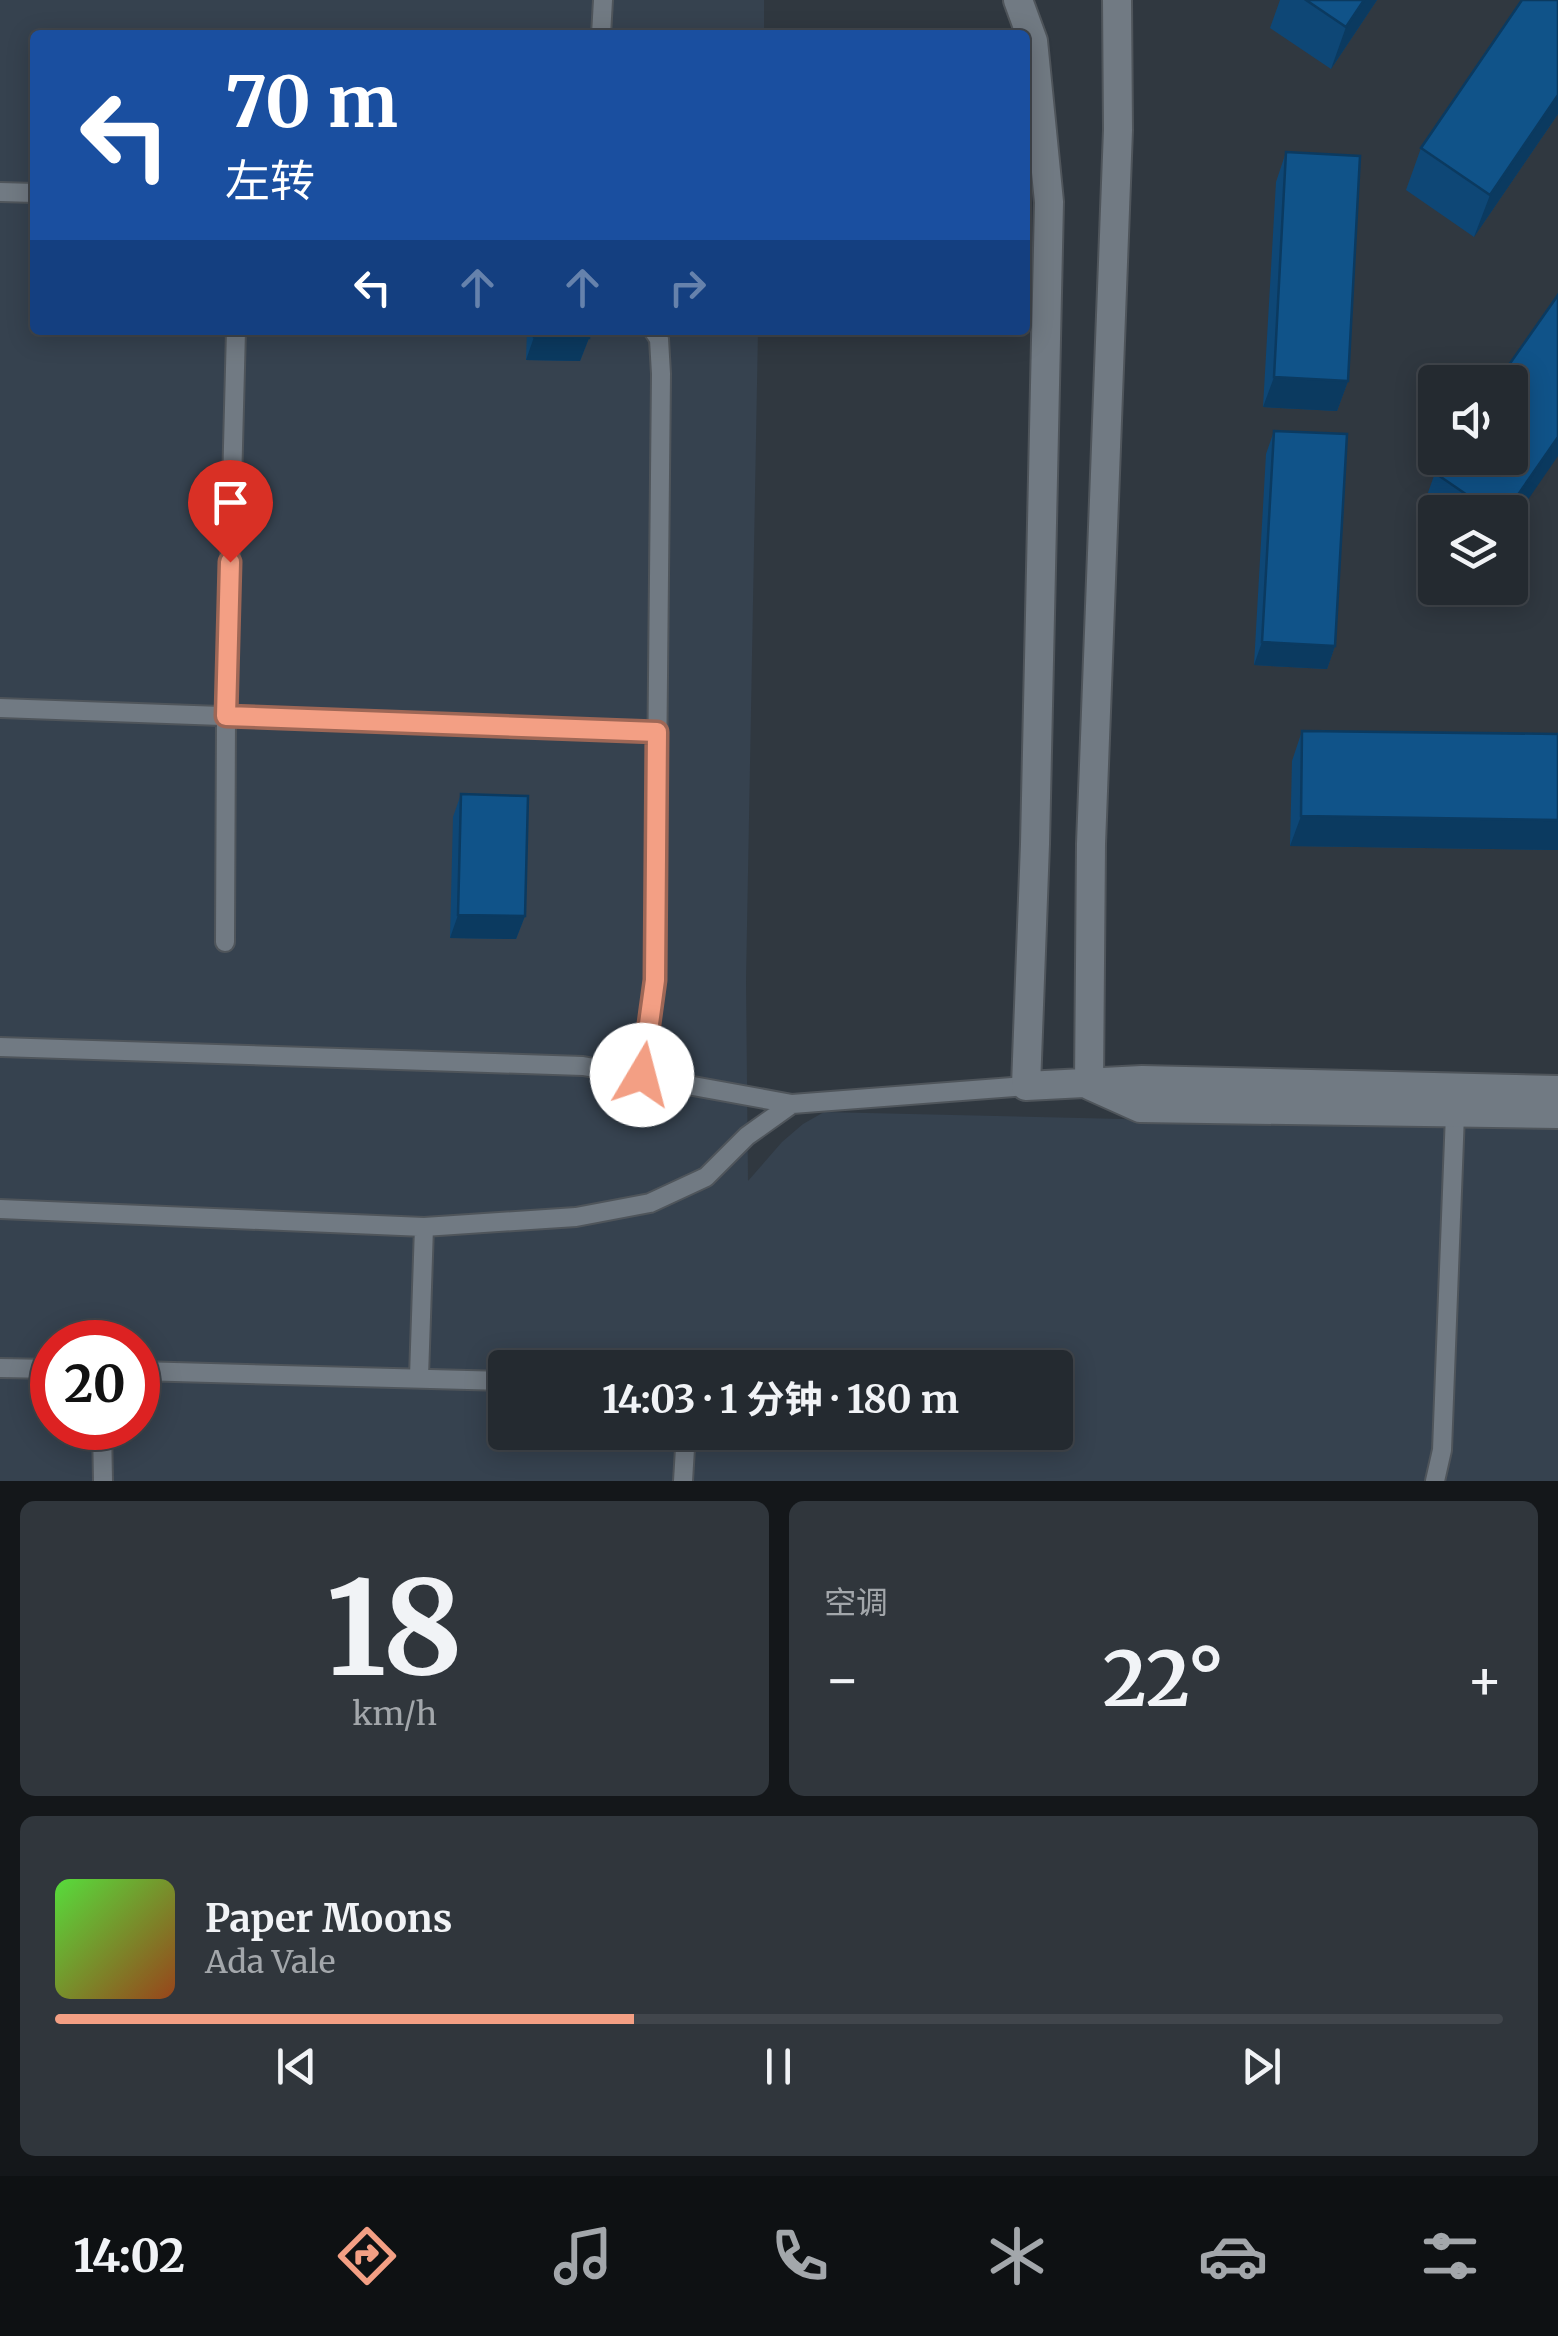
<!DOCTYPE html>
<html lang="zh">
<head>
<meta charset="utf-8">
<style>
	body { margin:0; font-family:Merriweather,"Noto Sans SC",serif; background:#30363c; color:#f1f3f6; height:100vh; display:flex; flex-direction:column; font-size:38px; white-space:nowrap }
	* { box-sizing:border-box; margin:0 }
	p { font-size:32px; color:#a3a7ab }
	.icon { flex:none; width:55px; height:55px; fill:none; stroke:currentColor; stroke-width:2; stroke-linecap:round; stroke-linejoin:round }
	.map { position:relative; height:1481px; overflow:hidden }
	.drawer { display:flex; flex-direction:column; gap:20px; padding:20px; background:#14171a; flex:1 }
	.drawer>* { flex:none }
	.guide { position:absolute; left:30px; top:30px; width:1000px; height:305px; border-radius:10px; box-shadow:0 5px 25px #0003,0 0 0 2px #41464c; background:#1a4fa0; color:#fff; overflow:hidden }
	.tools { position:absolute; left:1418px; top:365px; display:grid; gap:20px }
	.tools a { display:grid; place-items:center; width:110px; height:110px; border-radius:10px; background:#242a30; box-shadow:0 5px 25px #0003,0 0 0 2px #41464c; font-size:50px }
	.speed { position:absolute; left:30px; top:1320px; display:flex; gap:20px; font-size:50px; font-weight:700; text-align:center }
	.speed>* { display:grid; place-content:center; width:130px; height:130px; border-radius:50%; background:#242a30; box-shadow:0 5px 25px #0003,0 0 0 2px #41464c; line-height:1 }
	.speed .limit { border:15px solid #d22; background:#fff; color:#111 }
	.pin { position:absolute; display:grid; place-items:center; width:85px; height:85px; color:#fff; margin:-102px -42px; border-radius:50% 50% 50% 0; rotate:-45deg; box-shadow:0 0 10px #0007 }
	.pin .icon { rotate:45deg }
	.me { position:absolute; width:110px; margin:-55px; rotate:8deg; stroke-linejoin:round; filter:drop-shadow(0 0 8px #0008) }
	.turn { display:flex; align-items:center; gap:35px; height:210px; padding:0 30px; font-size:45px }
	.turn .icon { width:130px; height:130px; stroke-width:2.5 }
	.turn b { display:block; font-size:70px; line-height:85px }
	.lanes { display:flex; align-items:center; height:95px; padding:0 30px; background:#0003; justify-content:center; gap:50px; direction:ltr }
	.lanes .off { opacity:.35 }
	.big { font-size:75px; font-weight:700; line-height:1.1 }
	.drawer .widget { flex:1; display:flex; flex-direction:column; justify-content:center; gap:15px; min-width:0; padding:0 35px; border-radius:15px; background:#30363c }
	.drawer .dial { align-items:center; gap:0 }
	.dial b { font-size:130px; line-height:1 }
	.song { display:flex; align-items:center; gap:30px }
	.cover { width:120px; height:120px; border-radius:15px; background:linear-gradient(135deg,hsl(110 70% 55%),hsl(20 70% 35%)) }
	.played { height:10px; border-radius:5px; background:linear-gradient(90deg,#f39f84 40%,#41464c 40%) }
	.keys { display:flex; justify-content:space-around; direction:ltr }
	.heat { display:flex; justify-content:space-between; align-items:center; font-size:55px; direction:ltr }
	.drawer .tiles { flex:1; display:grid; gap:20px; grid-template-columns:1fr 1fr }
	.widget:last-child { grid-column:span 2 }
	.trip { position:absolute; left:488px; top:1350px; width:585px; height:100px; border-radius:10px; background:#242a30; box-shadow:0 5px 25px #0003,0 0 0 2px #41464c; font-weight:700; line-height:100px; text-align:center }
	.tab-bar { display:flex; height:160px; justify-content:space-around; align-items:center; background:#0e1113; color:#a3a7ab }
	.tab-bar .icon { width:70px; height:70px }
	.tab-bar .active { color:#f39f84 }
	.tab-bar b { font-size:45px; color:#f1f3f6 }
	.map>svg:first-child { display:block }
	.built { fill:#36424f; fill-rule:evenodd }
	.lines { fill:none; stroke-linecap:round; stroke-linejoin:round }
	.service-casing { stroke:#4f555b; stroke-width:22 }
	.secondary-casing { stroke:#4f555b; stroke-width:32 }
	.service { stroke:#717a83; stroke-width:18 }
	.secondary { stroke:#717a83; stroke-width:28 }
	.wall { fill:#0e4776 }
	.shaded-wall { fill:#0b3a60 }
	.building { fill:#105389; stroke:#0b3a60; stroke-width:2.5 }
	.route-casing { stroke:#9e6756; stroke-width:25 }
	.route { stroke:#f39f84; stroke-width:18 }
</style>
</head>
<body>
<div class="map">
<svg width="1558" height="1481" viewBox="0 0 1558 1481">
	<rect width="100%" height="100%" fill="#303840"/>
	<path class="built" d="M 0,0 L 764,0 L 764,35 L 35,35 L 35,330 L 758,330 L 746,981 L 748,1181 L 782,1142 L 803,1124 L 824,1112 L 1558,1129 L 1558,1481 L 0,1481 ZM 52,1342 L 138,1342 L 138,1428 L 52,1428 ZM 505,1368 L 1055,1368 L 1055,1432 L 505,1432 Z"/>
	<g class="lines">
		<g class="service-casing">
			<path id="service" d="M 601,35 L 603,0
				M 0,192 L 35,193
				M 0,708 L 657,732
				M 225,942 L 226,717 L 236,330
				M 0,1047 L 583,1066 L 792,1104
				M 642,1075 L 655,980 L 661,374 L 659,339 L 653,330
				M 0,1209 L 424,1227 L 576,1217 L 650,1203 L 706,1177 L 747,1136 L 792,1104 L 1026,1086
				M 0,1368 L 52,1369
				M 138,1371 L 505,1381
				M 419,1377 L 424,1227
				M 102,1428 L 103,1481
				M 683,1481 L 686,1432
				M 1435,1481 L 1442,1450 L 1455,1114"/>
		</g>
		<g class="secondary-casing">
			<path id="secondary" d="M 1018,0 L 1033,41 L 1049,202 L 1035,844 L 1026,1086 L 1142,1080 L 1558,1090
				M 1089,1085 L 1091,844 L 1118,130 L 1117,0
				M 1091,1086 L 1140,1108 L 1558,1114"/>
		</g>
		<use href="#service" class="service"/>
		<use href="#secondary" class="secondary"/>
	</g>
	<path class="wall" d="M 1280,0 L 1377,0 L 1331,69 L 1270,28 Z
		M 1558,0 L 1558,114 L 1474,237 L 1406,190 L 1421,148 Z
		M 1286,152 L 1348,381 L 1337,411 L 1263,407 L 1276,182 Z
		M 527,330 L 589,330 L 589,338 L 580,361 L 526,360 Z
		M 1274,431 L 1335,646 L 1327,669 L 1254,665 L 1266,454 Z
		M 1435,473 L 1510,512 L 1435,512 L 1435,526 L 1420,515 Z
		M 1302,731 L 1558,734 L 1558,850 L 1290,846 L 1292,761 Z
		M 461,794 L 525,916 L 516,939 L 450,938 L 453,817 Z"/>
	<path class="shaded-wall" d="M 1364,0 L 1377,0 L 1331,69 L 1346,27 Z
		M 1558,95 L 1558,114 L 1474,237 L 1490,195 Z
		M 534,337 L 589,338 L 580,361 L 526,360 Z
		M 1274,377 L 1348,381 L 1337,411 L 1263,407 Z
		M 1558,437 L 1558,456 L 1510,526 L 1510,512 L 1506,512 Z
		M 1262,642 L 1335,646 L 1327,669 L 1254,665 Z
		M 1301,816 L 1558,820 L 1558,850 L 1290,846 Z
		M 458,915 L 525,916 L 516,939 L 450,938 Z"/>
	<path class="building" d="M 1306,0 L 1364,0 L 1346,27 Z
		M 1522,0 L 1558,0 L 1558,95 L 1490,195 L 1421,148 Z
		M 1286,152 L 1360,156 L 1348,381 L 1274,377 Z
		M 1558,295 L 1558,437 L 1506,512 L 1492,512 L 1435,473 L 1446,458 L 1510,458 L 1510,382 L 1497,382 Z
		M 534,330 L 589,330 L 589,338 L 534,337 Z
		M 1274,431 L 1347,434 L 1335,646 L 1262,642 Z
		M 1302,731 L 1558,734 L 1558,820 L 1301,816 Z
		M 461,794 L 528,796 L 525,916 L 458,915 Z"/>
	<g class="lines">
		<g class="route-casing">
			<path id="route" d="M 230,562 L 226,716 L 657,732 L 655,980 L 642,1075"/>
		</g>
		<use href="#route" class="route"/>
	</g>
</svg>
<div class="tools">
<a><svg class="icon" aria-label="sound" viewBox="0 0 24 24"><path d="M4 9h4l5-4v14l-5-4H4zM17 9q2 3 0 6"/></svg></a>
<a><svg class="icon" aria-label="layers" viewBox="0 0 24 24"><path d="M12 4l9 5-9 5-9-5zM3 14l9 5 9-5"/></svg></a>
</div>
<div class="speed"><div class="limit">20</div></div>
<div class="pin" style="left:230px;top:562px;background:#d93025"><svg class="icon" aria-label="arrive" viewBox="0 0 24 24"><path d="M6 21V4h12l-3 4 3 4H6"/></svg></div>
<svg class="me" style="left:642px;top:1075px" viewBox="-20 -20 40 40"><circle r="19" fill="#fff"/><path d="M0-13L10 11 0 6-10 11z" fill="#f39f84"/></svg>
<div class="trip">14:03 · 1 分钟 · 180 m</div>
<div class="guide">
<div class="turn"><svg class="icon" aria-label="left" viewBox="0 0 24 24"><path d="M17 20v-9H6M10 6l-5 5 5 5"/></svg><div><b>70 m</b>左转</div></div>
<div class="lanes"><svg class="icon" aria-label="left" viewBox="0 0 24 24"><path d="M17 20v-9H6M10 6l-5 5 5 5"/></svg><svg class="icon off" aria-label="ahead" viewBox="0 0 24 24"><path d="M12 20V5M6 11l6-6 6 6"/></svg><svg class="icon off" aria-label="ahead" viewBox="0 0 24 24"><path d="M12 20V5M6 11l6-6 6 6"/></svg><svg class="icon off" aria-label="right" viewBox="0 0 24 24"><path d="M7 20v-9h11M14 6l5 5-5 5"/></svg></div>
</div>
</div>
<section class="drawer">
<div class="tiles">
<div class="widget dial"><b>18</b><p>km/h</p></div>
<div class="widget"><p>空调</p>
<div class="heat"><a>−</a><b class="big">22°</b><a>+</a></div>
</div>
<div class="widget">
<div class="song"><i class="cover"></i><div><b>Paper Moons</b><p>Ada Vale</p></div></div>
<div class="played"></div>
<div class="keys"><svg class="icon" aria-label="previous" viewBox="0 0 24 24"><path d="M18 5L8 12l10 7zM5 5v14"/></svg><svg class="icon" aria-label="pause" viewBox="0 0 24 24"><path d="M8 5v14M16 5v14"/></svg><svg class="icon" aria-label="next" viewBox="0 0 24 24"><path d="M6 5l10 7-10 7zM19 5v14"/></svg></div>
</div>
</div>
</section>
<nav class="tab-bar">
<b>14:02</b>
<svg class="icon active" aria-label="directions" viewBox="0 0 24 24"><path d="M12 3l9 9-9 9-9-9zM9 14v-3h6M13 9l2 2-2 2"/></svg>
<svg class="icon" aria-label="music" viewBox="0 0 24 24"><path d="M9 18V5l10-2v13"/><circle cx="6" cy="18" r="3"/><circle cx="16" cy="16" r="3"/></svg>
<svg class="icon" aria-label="phone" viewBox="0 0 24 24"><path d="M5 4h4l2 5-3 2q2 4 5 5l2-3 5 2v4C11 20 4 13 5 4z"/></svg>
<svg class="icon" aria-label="climate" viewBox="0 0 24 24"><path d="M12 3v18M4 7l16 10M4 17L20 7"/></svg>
<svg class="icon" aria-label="car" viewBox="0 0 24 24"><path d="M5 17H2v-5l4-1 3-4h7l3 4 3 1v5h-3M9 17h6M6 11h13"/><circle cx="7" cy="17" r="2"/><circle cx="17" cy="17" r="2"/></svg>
<svg class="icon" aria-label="filters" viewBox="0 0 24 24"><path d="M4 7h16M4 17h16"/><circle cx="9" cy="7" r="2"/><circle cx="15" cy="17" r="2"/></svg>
</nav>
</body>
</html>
